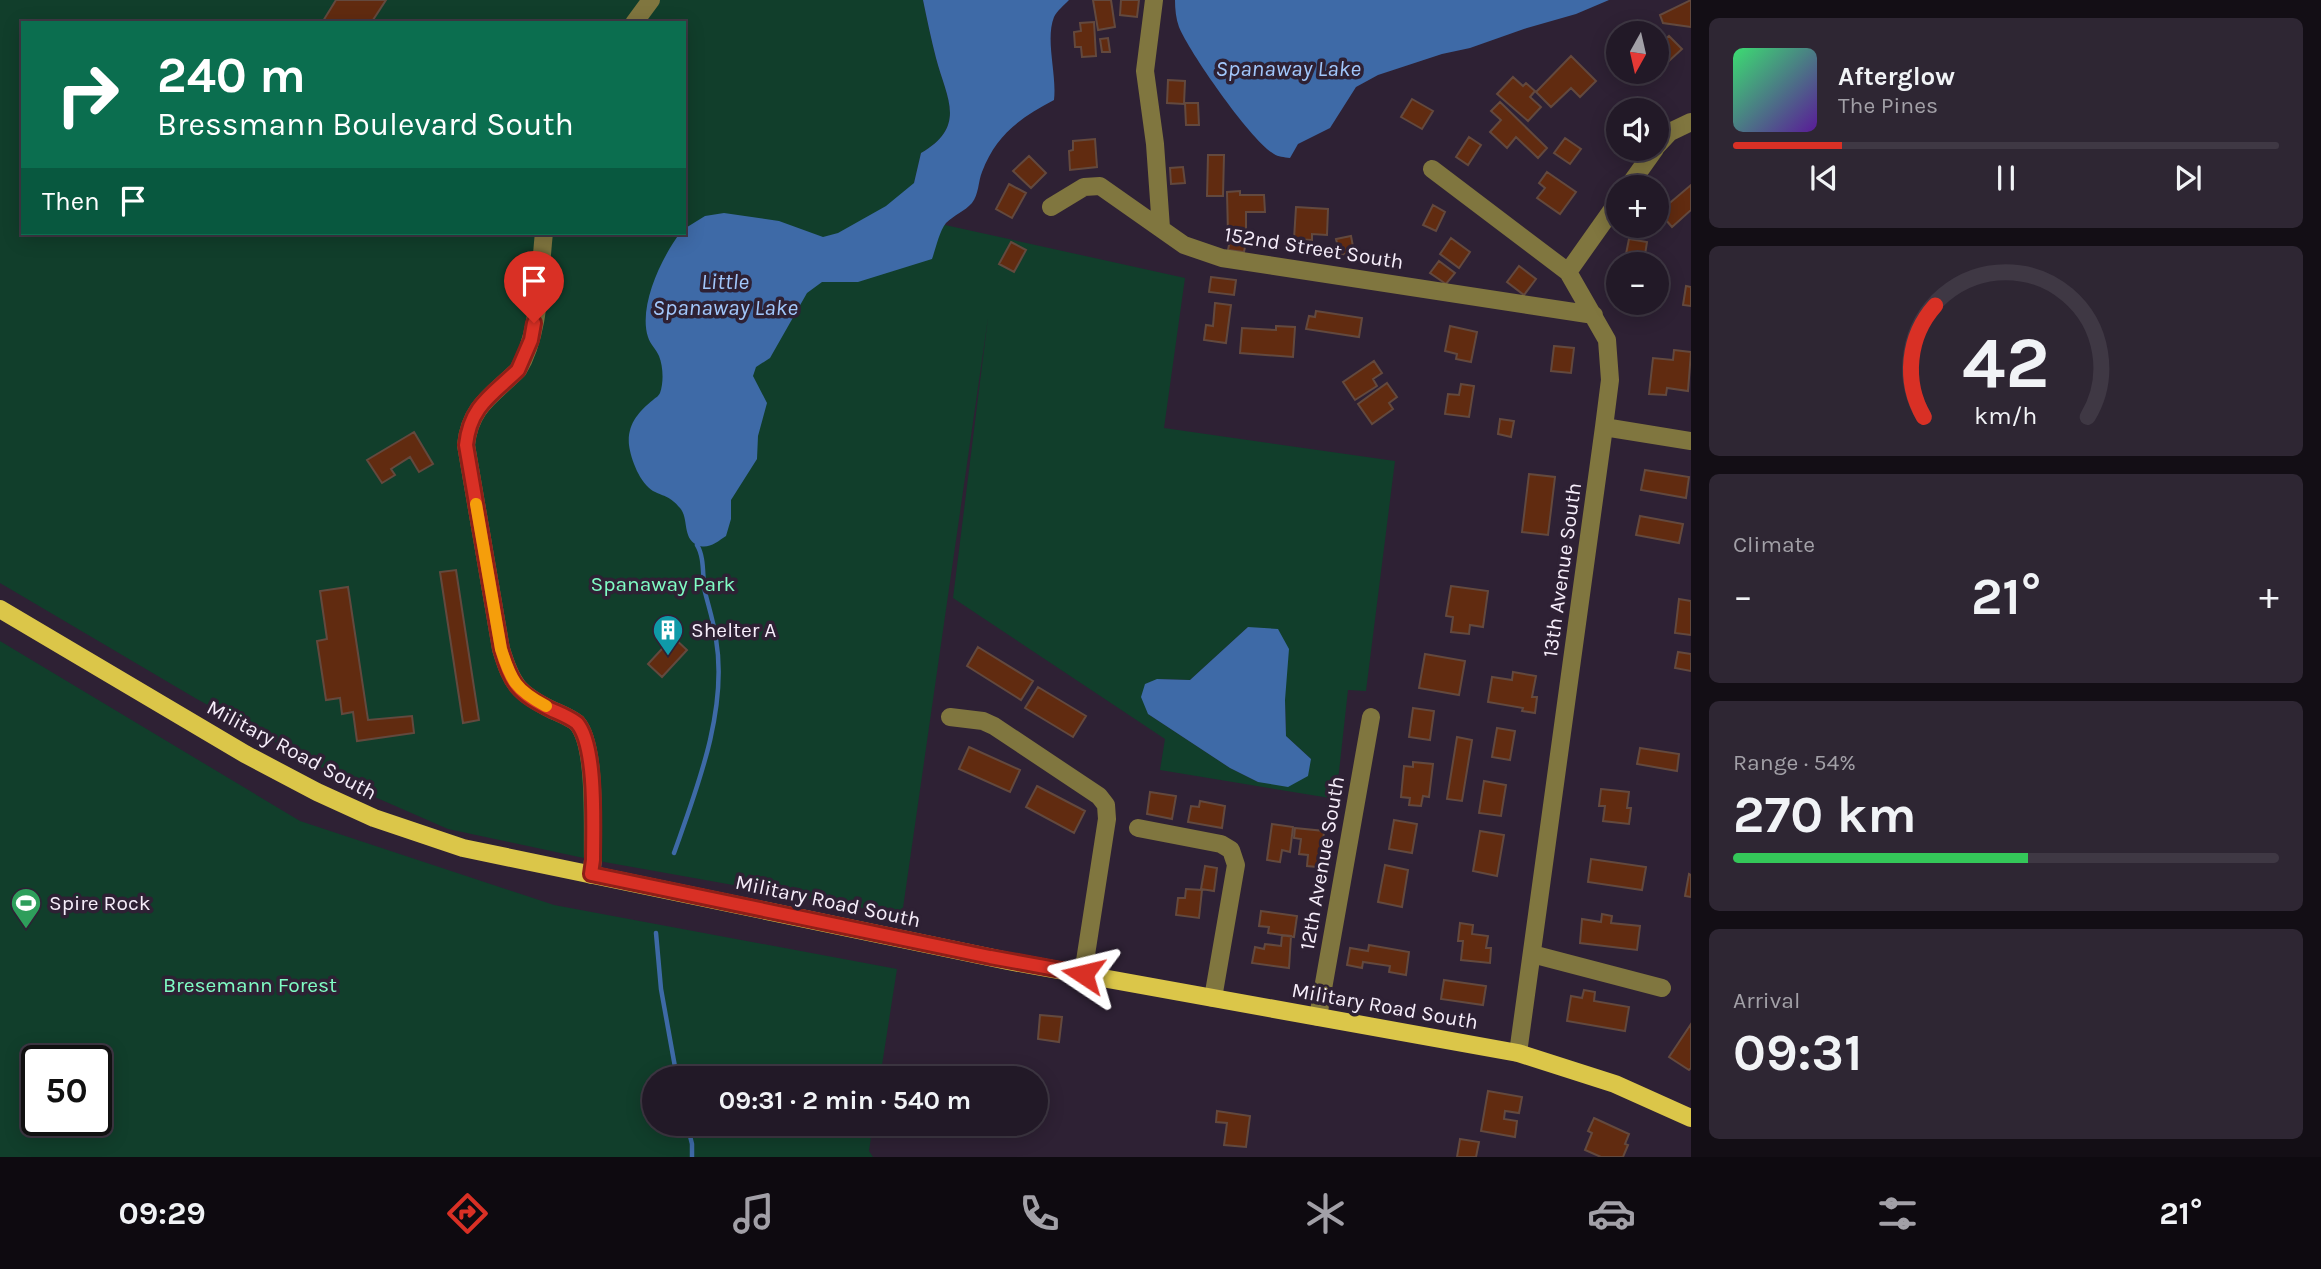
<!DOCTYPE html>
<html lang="en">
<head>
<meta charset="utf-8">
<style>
	body { margin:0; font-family:Karla,sans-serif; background:#2e2633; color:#f1f3f6; height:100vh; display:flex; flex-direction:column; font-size:26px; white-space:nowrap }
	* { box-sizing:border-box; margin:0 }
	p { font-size:23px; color:#a2a0a7 }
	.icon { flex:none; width:38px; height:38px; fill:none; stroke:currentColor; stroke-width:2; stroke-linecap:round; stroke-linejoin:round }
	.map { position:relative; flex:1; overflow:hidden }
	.drawer { display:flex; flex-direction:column; gap:18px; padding:18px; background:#130e15; width:630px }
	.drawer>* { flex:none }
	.guide { position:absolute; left:21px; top:21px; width:665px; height:214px; border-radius:0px; box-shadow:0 4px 18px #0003,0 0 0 2px #3f3844; background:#0b6e4f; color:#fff; overflow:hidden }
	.needle { width:46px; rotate:188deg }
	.controls { position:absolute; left:1606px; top:21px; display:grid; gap:14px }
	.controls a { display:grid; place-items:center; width:63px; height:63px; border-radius:50%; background:#221927; box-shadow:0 4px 18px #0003,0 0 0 2px #3f3844; font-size:35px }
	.speed { position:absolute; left:21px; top:1045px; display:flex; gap:14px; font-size:35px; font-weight:700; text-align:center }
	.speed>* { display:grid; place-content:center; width:91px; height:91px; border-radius:50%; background:#221927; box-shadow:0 4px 18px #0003,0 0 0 2px #3f3844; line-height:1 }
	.speed .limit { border:4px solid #111; border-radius:10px; background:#fff; color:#111 }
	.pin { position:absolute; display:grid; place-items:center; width:60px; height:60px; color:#fff; margin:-72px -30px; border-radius:50% 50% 50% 0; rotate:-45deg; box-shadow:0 0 7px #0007 }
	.pin .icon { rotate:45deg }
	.me { position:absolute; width:77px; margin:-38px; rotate:280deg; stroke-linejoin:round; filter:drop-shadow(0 0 5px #0008) }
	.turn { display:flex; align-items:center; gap:24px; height:147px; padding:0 21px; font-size:32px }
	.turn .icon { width:91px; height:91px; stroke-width:2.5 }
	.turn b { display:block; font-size:49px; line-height:60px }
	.then { display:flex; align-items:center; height:66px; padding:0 21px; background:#0003; gap:14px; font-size:26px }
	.big { font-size:52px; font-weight:700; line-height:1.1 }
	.drawer .card { flex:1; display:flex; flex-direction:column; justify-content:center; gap:10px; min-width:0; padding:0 24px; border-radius:10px; background:#2e2633 }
	.drawer .dial { align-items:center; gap:0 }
	.dial svg { height:182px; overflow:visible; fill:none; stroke:#3f3844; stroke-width:7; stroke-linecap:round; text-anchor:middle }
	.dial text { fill:#f1f3f6; stroke:none }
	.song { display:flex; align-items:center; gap:21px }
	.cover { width:84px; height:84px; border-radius:10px; background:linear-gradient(135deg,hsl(140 70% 55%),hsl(270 70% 35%)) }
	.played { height:7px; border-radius:4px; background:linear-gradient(90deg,#d93025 20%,#3f3844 20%) }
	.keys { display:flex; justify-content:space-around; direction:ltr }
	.heat { display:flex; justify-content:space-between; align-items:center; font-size:38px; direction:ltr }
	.charge { height:10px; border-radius:5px; background:linear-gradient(90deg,#34c759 54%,#3f3844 0) }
	.trip { position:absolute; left:642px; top:1066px; width:406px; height:70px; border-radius:35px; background:#221927; box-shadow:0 4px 18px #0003,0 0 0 2px #3f3844; font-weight:700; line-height:70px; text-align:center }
	.tab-bar { display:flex; height:112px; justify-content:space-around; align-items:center; background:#0e0a10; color:#a2a0a7 }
	.tab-bar .icon { width:49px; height:49px }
	.tab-bar .current { color:#d93025 }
	.tab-bar b { font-size:32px; color:#f1f3f6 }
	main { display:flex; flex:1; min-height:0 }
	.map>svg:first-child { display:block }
	.green { fill:#113e2b; fill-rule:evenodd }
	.water { fill:#3e6aa7 }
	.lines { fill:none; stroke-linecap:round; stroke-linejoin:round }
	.stream { stroke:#3e6aa7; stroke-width:4.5 }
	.building { fill:#612b10; stroke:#63493e; stroke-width:2 }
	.minor { stroke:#80763f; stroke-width:18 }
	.major { stroke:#dbc649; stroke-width:18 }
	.route-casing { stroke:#8d1f18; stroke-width:18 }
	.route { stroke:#d93025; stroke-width:12 }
	.slow { stroke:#f59e0b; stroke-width:12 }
	.labels { text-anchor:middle; stroke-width:7; stroke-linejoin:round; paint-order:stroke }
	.street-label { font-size:21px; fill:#f6edfa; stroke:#2e2134 }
	.park-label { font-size:21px; fill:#80fdc5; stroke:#2e2134 }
	.poi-label { font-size:21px; fill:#f6edfa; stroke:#2e2134; text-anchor:start }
	.water-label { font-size:23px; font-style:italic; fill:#a2c7fb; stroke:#2e2134 }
</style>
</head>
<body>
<main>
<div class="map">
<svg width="1691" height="1157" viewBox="0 0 1691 1157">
	<rect width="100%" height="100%" fill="#2e2134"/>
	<path class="green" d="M 0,0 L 923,0 C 927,19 931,39 936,58 C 946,97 968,126 921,153 L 914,183 L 945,225 L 1185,278 L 1164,428 L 1395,461 L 1366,691 L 1348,690 L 1336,799 L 1160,770 L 1165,739 L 953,598 L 988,318 L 902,915 L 593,860 L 448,829 L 377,798 L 195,698 L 0,583 ZM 23,23 L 684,23 L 684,233 L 23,233 ZM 1248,627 L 1285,700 L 1286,736 L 1311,759 L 1258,782 L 1230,768 L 1148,714 L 1158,679 L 1190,680 Z
		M 0,641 L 300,821 L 554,905 L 897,969 L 880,1078 L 654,1078 L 654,1124 L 873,1124 L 869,1151 L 873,1157 L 0,1157 ZM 37,1060 L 96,1060 L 96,1120 L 37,1120 Z"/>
	<path class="water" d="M 923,0 L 1069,0 C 1064,5 1057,11 1054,17 C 1045,40 1057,74 1054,100 C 1020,118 996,135 982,172 C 978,182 979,194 972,203 C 965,211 954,215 946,223 C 939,232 936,248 932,259 L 858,282 L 822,282 L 807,293 L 770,358 L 756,367 L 753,376 L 767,403 L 758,436 L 757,459 L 731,500 L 731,519 L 726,536 C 717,542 708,550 697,545 C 682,538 689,518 680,508 C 670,496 665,497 653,491 C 640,483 631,460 629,445 C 627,425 638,412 653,400 C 656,397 658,397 660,393 C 664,382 663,366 659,356 C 656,349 650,344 648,337 C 638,306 662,257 680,233 L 684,233 L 684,229 L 705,216 L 724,213 L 779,221 L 823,237 L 838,233 L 886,206 L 914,183 L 921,153 C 968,126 946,97 936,58 C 931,39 927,19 923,0 Z
		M 1175,0 L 1609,0 L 1576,14 L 1527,28 L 1470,48 L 1442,54 L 1378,75 L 1356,87 L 1330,128 L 1298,144 L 1290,158 C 1284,157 1278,157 1274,154 C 1252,142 1189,52 1179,27 C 1176,19 1175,9 1175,0 Z
		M 1248,627 L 1278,629 L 1289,649 L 1285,700 L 1286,736 L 1311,759 L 1308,776 L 1288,787 L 1258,782 L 1230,768 L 1148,714 L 1141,697 L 1145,684 L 1157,679 L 1190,680 Z"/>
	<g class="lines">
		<path class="stream" d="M 674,853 C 697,788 728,710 716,639 C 714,623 709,608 705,592 C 702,577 705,558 697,545
			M 656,933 L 661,989 L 677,1078
			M 687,1124 L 692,1144 L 692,1157"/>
	</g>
	<path class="building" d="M 336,0 L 386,0 L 371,23 L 325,23 L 323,21 Z
		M 1093,0 L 1111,0 L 1115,27 L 1098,30 Z
		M 1121,0 L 1139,0 L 1137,17 L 1120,15 Z
		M 1691,0 L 1691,27 L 1663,23 L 1660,15 Z
		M 1094,22 L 1096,56 L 1082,57 L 1081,47 L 1075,47 L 1074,32 L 1081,31 L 1080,23 Z
		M 1669,36 L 1682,49 L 1657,72 L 1657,43 L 1659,45 Z
		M 1108,38 L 1110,52 L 1102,52 L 1100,39 Z
		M 1571,56 L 1596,81 L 1580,97 L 1571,88 L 1551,107 L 1536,92 Z
		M 1640,72 L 1657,72 L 1648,80 Z
		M 1513,77 L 1523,86 L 1526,83 L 1535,91 L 1530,97 L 1541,107 L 1528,121 L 1497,94 Z
		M 1168,80 L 1185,81 L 1184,104 L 1167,103 Z
		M 1412,99 L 1433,111 L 1422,129 L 1401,117 Z
		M 1500,102 L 1547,148 L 1538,158 L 1516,137 L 1507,148 L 1490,132 L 1501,120 L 1491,111 Z
		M 1185,103 L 1198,103 L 1199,125 L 1186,125 Z
		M 1469,137 L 1481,145 L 1468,165 L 1456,157 Z
		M 1565,138 L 1581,149 L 1570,164 L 1554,153 Z
		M 1095,139 L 1097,167 L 1070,170 L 1069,151 L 1073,150 L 1073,141 Z
		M 1208,155 L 1224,155 L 1223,196 L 1207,196 Z
		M 1029,156 L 1046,173 L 1031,188 L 1013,171 Z
		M 1183,167 L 1185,183 L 1171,184 L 1170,168 Z
		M 1547,172 L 1576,192 L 1560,214 L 1537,198 L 1545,188 L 1539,183 Z
		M 1009,184 L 1026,193 L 1012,218 L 996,209 Z
		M 1691,185 L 1691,210 L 1672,227 L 1659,212 Z
		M 1240,191 L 1240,195 L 1264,195 L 1265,212 L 1246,212 L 1246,234 L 1228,234 L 1227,192 Z
		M 1433,205 L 1445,212 L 1436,231 L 1423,225 Z
		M 1296,207 L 1328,209 L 1327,235 L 1312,234 L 1312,240 L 1294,239 Z
		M 1351,236 L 1354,252 L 1340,255 L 1336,239 Z
		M 1451,238 L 1470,252 L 1459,268 L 1440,254 Z
		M 1629,239 L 1647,242 L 1644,261 L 1655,262 L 1654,264 L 1624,264 Z
		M 1230,240 L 1246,242 L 1244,252 L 1228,250 Z
		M 1011,242 L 1026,250 L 1014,272 L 999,264 Z
		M 1439,261 L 1455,273 L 1446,284 L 1430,273 Z
		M 1519,266 L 1536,279 L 1524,295 L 1507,282 Z
		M 1211,277 L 1236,280 L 1234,295 L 1209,292 Z
		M 1686,286 L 1691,287 L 1691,306 L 1683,305 Z
		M 1215,303 L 1231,305 L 1226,343 L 1204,340 L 1206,325 L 1213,326 Z
		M 1316,311 L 1362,318 L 1359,337 L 1306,329 L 1309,316 L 1315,317 Z
		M 1276,326 L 1295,327 L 1293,357 L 1240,353 L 1242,328 L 1276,330 Z
		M 1450,326 L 1477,332 L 1471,362 L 1456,359 L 1457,354 L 1445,351 Z
		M 1554,346 L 1574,348 L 1571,373 L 1551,371 Z
		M 1674,350 L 1691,352 L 1688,391 L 1667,388 L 1666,395 L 1649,394 L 1653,358 L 1673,360 Z
		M 1374,361 L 1382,373 L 1373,379 L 1377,386 L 1355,400 L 1343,382 Z
		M 1387,383 L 1397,397 L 1389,403 L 1393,409 L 1372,424 L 1358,404 Z
		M 1461,384 L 1474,386 L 1469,417 L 1445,414 L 1448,394 L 1459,395 Z
		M 1500,419 L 1514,421 L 1511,437 L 1498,434 Z
		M 414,432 L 433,464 L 419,472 L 410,457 L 391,469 L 395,475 L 382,483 L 367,460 Z
		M 1645,470 L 1689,477 L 1686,498 L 1641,490 Z
		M 1529,474 L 1555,477 L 1548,535 L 1522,532 Z
		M 1640,516 L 1683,524 L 1679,543 L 1636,535 Z
		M 456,570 L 479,720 L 463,723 L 440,572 Z
		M 1451,586 L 1488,591 L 1483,627 L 1470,625 L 1469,634 L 1451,632 L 1453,617 L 1446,616 Z
		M 348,587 L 368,720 L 412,716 L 414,733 L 357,741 L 353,712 L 342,714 L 340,698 L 326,700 L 317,641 L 327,639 L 320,591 Z
		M 1679,599 L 1691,601 L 1691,635 L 1675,633 Z
		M 673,637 L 687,650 L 662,677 L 648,664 Z
		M 978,647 L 1033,681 L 1021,700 L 967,666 Z
		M 1678,652 L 1691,654 L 1691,671 L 1675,668 Z
		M 1425,654 L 1465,661 L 1459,695 L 1419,688 Z
		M 1513,672 L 1536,676 L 1532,697 L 1537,697 L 1535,713 L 1522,711 L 1523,708 L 1488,702 L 1492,677 L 1512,680 Z
		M 1038,687 L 1086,716 L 1073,737 L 1025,708 Z
		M 1413,708 L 1434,711 L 1430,740 L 1409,737 Z
		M 1497,728 L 1515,731 L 1510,760 L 1492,757 Z
		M 1457,737 L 1472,740 L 1462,801 L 1447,799 Z
		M 969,747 L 1020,770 L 1010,792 L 959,769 Z
		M 1640,748 L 1679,754 L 1677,771 L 1637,764 Z
		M 1413,762 L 1433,764 L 1429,797 L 1423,796 L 1421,806 L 1409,805 L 1410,798 L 1401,797 L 1404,766 L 1413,767 Z
		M 1484,781 L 1506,785 L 1501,816 L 1479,813 Z
		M 1037,786 L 1085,811 L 1074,833 L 1026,807 Z
		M 1601,789 L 1629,792 L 1627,808 L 1631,808 L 1629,824 L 1603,821 L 1605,806 L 1599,806 Z
		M 1150,792 L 1176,796 L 1172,819 L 1147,814 Z
		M 1200,801 L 1225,806 L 1222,828 L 1188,822 L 1191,806 L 1199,807 Z
		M 1394,820 L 1417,824 L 1412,853 L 1389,849 Z
		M 1272,824 L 1293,827 L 1290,852 L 1282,850 L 1280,862 L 1267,860 Z
		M 1295,828 L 1324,831 L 1322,853 L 1330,854 L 1328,868 L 1307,866 L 1308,855 L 1299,854 L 1301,839 L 1294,838 Z
		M 1480,831 L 1504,835 L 1497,876 L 1473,871 Z
		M 1591,859 L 1646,867 L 1642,890 L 1588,882 Z
		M 1385,865 L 1408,870 L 1402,907 L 1378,902 Z
		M 1205,866 L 1217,868 L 1214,891 L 1201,889 Z
		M 1689,874 L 1691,875 L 1691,897 L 1685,896 Z
		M 1186,889 L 1202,890 L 1199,918 L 1176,915 L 1178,898 L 1185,898 Z
		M 1261,911 L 1297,916 L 1294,937 L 1268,933 L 1269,927 L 1259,926 Z
		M 1602,914 L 1612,916 L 1611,923 L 1640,926 L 1637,950 L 1580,943 L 1582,919 L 1601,922 Z
		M 1460,923 L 1473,925 L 1472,934 L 1488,936 L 1486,948 L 1491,948 L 1490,963 L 1461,960 L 1463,941 L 1458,941 Z
		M 1282,935 L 1291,936 L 1289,968 L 1252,963 L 1255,947 L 1264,949 L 1265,944 L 1281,946 Z
		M 1369,945 L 1409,952 L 1406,975 L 1389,972 L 1390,966 L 1363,962 L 1362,968 L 1347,965 L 1350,948 L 1368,951 Z
		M 1444,980 L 1486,986 L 1483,1005 L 1441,999 Z
		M 1584,990 L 1595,992 L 1594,1001 L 1629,1007 L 1625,1031 L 1567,1021 L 1571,996 L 1582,998 Z
		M 1040,1015 L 1062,1017 L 1059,1042 L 1038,1039 Z
		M 1691,1024 L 1691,1068 L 1689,1070 L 1669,1057 Z
		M 1488,1091 L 1522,1097 L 1519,1113 L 1505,1111 L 1504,1119 L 1517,1121 L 1515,1137 L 1481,1131 Z
		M 1217,1111 L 1250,1116 L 1246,1147 L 1224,1145 L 1227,1123 L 1216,1122 Z
		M 1594,1118 L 1629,1134 L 1625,1144 L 1628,1145 L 1623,1157 L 1601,1157 L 1585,1150 L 1592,1133 L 1588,1131 Z
		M 1460,1139 L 1479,1142 L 1476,1157 L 1457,1157 Z"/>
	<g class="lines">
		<path class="minor" d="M 1154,0 L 1145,71 L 1155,144 L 1161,228
			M 634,23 L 651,0
			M 1657,146 L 1670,132 L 1691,122
			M 1432,169 L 1568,272 L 1607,340 L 1610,380 L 1604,427 L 1518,1053
			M 1628,187 L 1655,149
			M 1051,207 L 1084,187 L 1100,186 L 1184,245 L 1222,258 L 1594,315
			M 544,233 C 539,275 541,333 518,370 C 493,395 470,406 466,445 L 501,649 C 512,685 518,693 552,710 C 561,714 569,717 577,723 C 597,746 592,828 593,860 L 591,875
			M 1568,272 L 1619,200
			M 1604,427 L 1691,441
			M 950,717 L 983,721 L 994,726 L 1099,796 L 1106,805 L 1107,819 L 1083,974
			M 1138,828 L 1221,844 L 1231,850 L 1236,865 L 1213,998
			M 1532,954 L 1662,988
			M 1318,1017 L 1371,717"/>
		<path class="major" d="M 0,609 L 245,754 L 317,792 L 374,818 L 463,848 L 1008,961 L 1518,1053 L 1615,1084 L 1691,1118"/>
	</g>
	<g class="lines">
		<g class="route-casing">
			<path id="route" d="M 534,323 L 531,340 L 518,370 C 492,395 470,406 466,445 L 501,649 C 512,686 518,693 552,710 C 561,714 569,717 577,723 C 597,746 593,828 593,860 L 591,874 L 990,957 L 1083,974"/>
		</g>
		<use href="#route" class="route"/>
		<path class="slow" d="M 476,504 L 501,649 C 511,681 516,690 546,706"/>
	</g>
	<defs>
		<g id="building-pin" transform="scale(1.575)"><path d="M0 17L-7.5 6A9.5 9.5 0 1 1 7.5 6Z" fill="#0f9aa8" stroke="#2e2134"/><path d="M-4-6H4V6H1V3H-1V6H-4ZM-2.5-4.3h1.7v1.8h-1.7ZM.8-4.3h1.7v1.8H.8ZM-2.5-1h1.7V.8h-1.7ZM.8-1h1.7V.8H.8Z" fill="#fff"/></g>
		<g id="stadium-pin" transform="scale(1.575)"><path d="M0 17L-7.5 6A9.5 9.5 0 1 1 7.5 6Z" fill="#2e9e5b" stroke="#2e2134"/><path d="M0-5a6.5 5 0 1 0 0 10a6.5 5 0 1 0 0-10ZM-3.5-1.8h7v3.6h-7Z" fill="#fff"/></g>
	</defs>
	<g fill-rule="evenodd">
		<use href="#building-pin" x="668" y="630"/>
		<use href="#stadium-pin" x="26" y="903"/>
	</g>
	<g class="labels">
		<g class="street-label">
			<text transform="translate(1314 248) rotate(9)" y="7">152nd Street South</text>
			<text transform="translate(1562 570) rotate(-82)" y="7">13th Avenue South</text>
			<text transform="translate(292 750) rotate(28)" y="7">Military Road South</text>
			<text transform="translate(1322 863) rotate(-80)" y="7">12th Avenue South</text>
			<text transform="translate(828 901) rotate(12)" y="7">Military Road South</text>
			<text transform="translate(1385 1006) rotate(10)" y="7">Military Road South</text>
		</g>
		<g class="park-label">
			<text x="663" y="591">Spanaway Park</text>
			<text x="250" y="992">Bresemann Forest</text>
		</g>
		<g class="poi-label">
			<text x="691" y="637">Shelter A</text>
			<text x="49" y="910">Spire Rock</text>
		</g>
		<g class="water-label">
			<text x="1288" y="76">Spanaway Lake</text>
			<text x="725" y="289">Little<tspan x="725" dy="26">Spanaway Lake</tspan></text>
		</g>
	</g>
</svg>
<div class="controls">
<a><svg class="needle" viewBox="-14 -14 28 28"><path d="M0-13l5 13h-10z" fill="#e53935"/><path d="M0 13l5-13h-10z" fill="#a2a0a7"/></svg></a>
<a><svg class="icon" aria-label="sound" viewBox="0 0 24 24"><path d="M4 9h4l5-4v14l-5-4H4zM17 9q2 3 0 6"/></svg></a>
<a>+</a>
<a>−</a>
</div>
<div class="speed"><div class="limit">50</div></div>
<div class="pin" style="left:534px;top:323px;background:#d93025"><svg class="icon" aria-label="arrive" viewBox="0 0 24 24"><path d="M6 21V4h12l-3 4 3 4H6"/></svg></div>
<svg class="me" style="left:1083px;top:974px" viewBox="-20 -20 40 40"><path d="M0-17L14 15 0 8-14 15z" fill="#d93025" stroke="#fff" stroke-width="4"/></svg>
<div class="trip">09:31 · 2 min · 540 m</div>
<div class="guide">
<div class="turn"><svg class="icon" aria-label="right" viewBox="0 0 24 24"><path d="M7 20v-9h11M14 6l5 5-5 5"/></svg><div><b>240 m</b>Bressmann Boulevard South</div></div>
<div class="then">Then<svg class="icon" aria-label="arrive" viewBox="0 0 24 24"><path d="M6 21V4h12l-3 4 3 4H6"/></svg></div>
</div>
</div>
<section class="drawer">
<div class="card">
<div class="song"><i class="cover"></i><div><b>Afterglow</b><p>The Pines</p></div></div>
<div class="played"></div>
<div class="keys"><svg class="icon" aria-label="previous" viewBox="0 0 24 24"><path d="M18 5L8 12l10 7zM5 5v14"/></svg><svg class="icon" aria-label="pause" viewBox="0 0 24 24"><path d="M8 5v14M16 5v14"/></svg><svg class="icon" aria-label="next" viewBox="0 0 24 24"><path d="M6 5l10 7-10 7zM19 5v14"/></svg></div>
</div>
<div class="card dial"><svg viewBox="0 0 100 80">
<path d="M14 69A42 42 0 1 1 86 69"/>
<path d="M14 69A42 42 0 0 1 19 20" stroke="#d93025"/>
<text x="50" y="56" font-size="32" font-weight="700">42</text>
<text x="50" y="72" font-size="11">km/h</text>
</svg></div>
<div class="card"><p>Climate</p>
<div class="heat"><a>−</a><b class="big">21°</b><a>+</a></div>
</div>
<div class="card"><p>Range · 54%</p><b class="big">270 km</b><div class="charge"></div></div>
<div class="card"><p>Arrival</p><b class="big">09:31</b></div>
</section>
</main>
<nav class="tab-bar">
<b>09:29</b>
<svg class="icon current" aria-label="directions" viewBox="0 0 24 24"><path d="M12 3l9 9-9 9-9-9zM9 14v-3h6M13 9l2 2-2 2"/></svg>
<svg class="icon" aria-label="music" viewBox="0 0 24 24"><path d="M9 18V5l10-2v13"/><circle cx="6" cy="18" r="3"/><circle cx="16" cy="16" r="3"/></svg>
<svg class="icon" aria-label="phone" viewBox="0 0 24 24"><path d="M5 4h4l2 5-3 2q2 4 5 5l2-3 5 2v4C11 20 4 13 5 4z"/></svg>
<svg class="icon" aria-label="climate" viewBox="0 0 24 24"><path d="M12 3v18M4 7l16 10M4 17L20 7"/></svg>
<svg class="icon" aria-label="car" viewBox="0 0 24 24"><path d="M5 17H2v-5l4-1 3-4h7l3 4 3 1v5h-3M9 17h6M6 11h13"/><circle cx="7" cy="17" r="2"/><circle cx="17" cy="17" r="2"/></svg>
<svg class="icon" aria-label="filters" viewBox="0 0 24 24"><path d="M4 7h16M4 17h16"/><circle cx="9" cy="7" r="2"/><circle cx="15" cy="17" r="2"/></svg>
<b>21°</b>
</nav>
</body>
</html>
